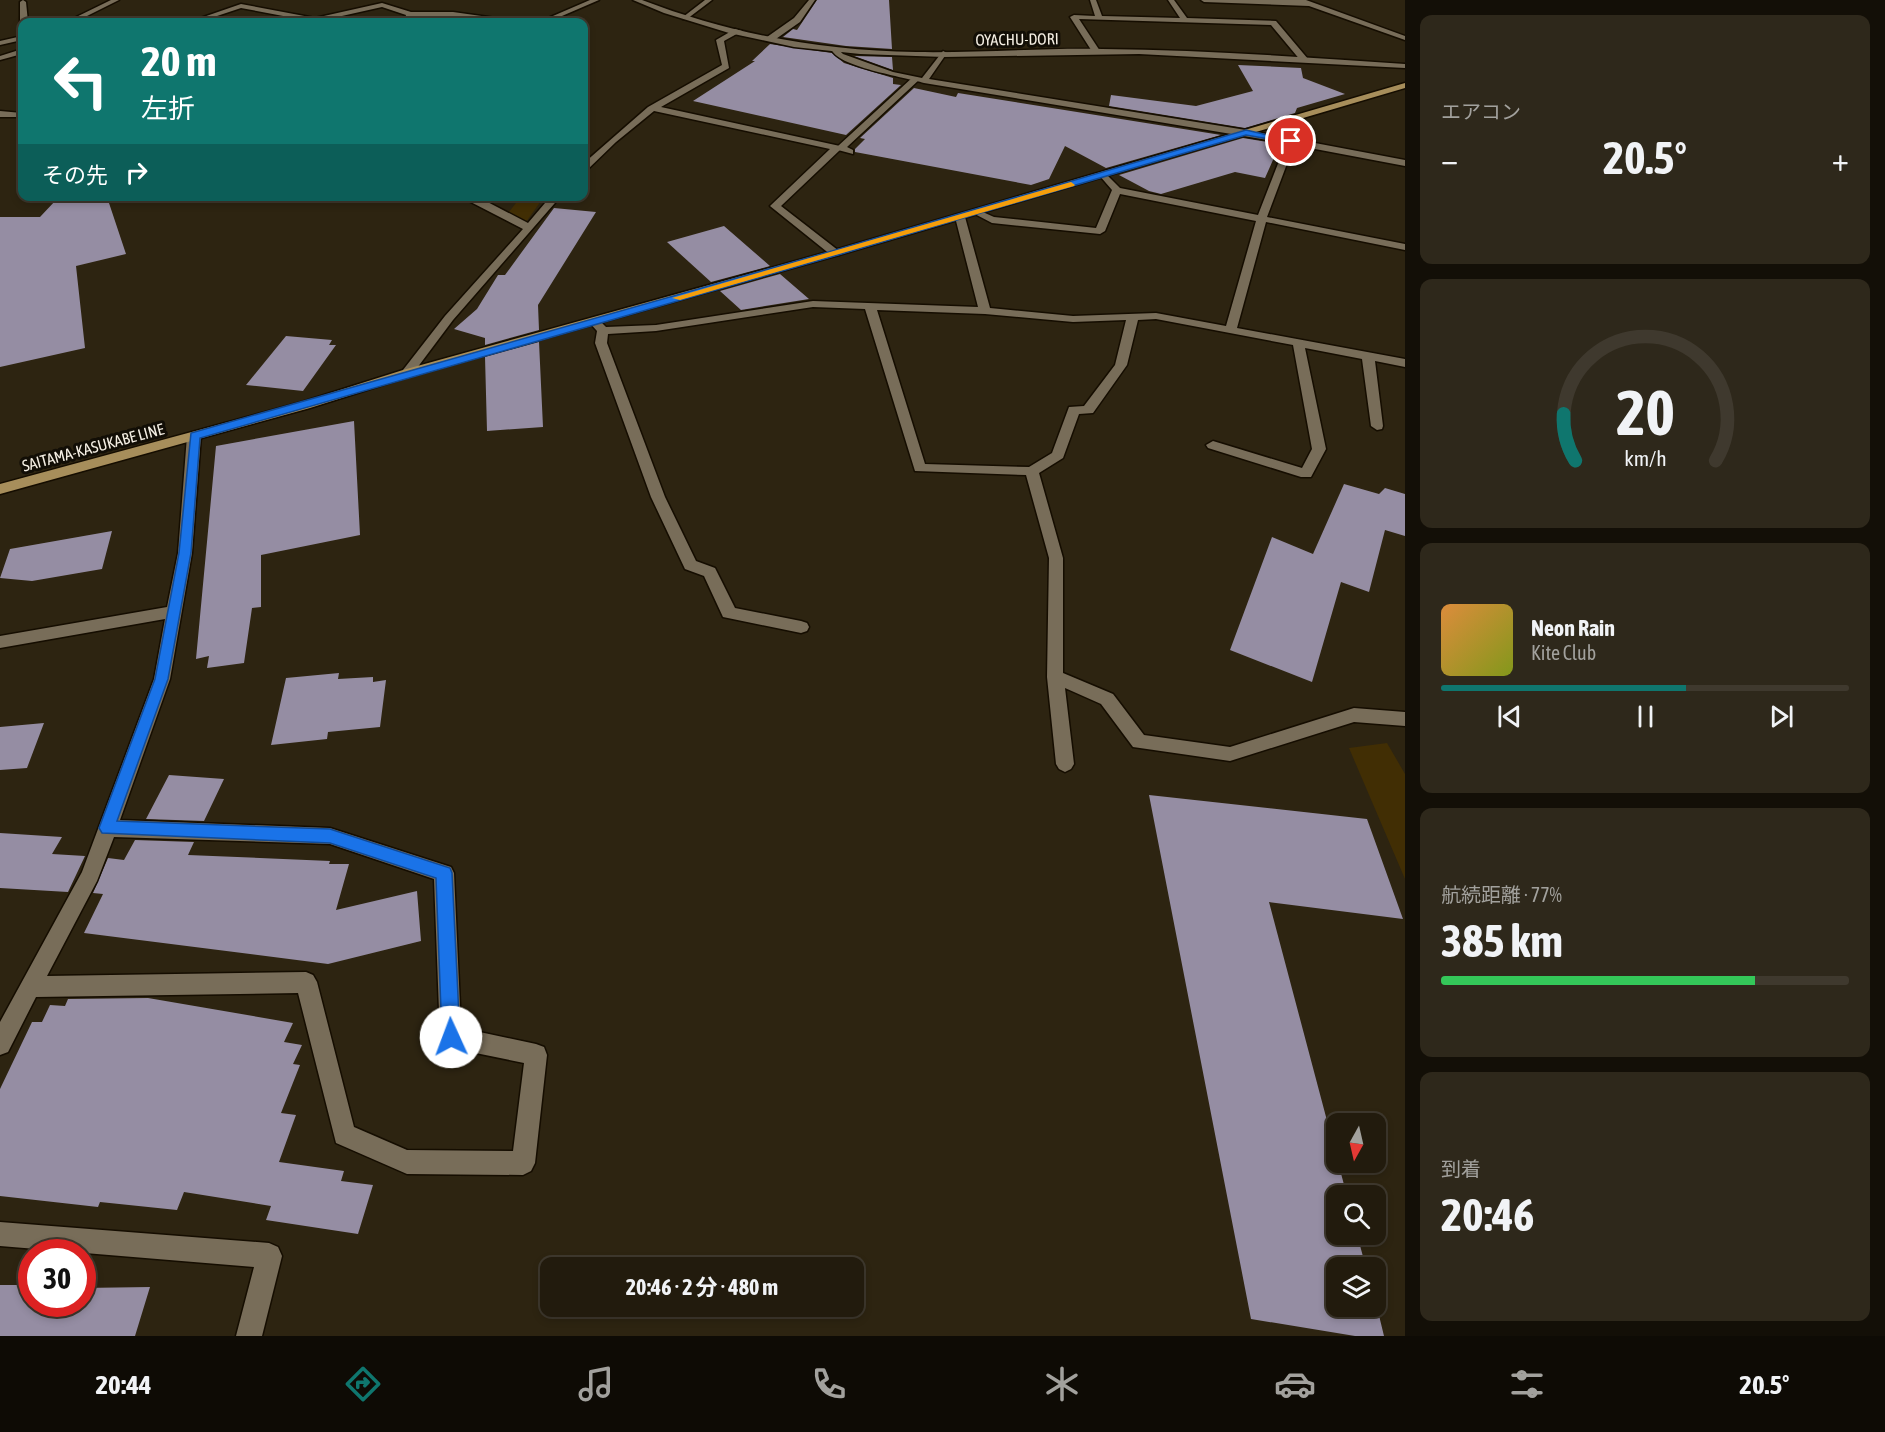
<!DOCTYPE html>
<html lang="ja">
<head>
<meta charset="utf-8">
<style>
	body { margin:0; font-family:"Asap Condensed","Noto Sans JP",sans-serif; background:#2e281b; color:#f1f3f6; height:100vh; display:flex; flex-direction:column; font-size:22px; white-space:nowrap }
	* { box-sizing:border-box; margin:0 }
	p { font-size:20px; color:#a2a19d }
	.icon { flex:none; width:33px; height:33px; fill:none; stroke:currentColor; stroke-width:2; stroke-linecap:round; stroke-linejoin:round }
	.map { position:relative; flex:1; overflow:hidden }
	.sheet { display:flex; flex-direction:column; gap:15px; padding:15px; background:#130f07; width:480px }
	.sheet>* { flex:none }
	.top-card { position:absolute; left:18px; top:18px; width:570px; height:183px; border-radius:12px; box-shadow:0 3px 9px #0003,0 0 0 2px #3f392e; background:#0f766e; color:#fff; overflow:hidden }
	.needle { width:39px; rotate:188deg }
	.fabs { position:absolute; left:1326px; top:1113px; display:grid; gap:12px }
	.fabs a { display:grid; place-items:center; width:60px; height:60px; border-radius:12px; background:#221b0d; box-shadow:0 3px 9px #0003,0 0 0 2px #3f392e; font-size:30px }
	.speed { position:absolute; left:18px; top:1239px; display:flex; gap:12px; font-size:30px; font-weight:700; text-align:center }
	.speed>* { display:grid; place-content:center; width:78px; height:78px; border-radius:50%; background:#221b0d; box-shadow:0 3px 9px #0003,0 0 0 2px #3f392e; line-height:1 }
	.speed .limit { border:9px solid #d22; background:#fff; color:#111 }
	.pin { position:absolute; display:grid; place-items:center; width:51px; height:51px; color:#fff; margin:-26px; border:3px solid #fff; border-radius:50%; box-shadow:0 2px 6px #0007 }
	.me { position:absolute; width:66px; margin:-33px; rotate:358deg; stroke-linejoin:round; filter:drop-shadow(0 0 4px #0008) }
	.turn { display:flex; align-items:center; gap:21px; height:126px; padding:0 24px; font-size:27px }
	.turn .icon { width:78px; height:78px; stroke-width:2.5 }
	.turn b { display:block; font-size:42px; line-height:51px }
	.then { display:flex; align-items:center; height:57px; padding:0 24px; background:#0003; gap:12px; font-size:22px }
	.big { font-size:45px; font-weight:700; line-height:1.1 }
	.sheet .tile { flex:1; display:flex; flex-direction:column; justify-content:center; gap:9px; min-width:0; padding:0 21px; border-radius:12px; background:#2e281b }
	.sheet .dial { align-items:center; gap:0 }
	.dial svg { height:156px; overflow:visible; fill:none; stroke:#3f392e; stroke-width:7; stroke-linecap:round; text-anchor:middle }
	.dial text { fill:#f1f3f6; stroke:none }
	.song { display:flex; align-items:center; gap:18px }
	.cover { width:72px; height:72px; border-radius:9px; background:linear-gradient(135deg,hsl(30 70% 55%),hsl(70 70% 35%)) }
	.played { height:6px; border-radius:3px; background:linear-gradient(90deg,#0f766e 60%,#3f392e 60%) }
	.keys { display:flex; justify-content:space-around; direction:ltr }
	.heat { display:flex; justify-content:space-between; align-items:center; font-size:33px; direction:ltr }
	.charge { height:9px; border-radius:4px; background:linear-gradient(90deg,#34c759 77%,#3f392e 0) }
	.trip { position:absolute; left:540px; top:1257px; width:324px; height:60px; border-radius:12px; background:#221b0d; box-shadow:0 3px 9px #0003,0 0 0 2px #3f392e; font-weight:700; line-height:60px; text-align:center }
	.tab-bar { display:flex; height:96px; justify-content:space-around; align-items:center; background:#0e0b05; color:#a2a19d }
	.tab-bar .icon { width:42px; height:42px }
	.tab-bar .selected { color:#0f766e }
	.tab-bar b { font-size:27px; color:#f1f3f6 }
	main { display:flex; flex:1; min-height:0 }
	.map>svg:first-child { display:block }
	.green { fill:#412e04 }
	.building { fill:#958da3 }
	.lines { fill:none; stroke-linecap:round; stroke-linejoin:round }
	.service-casing { stroke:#150d00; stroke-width:3 }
	.minor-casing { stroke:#150d00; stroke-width:3 }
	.tertiary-casing { stroke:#150d00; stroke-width:3 }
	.primary-casing { stroke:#150d00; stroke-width:3 }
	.service { fill:#786d59; fill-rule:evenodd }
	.minor { fill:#786d59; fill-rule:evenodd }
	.tertiary { fill:#786d59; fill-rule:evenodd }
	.primary { fill:#a78e5b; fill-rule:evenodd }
	.route { fill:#1a73e8; stroke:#114b97; stroke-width:1.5 }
	.slow { fill:#f59e0b }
	.labels { text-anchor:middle; stroke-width:6; stroke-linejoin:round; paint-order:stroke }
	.far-street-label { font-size:16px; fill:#f5efe4; stroke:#120e06 }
</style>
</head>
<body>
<main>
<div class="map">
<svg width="1405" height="1336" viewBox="0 0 1405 1336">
	<rect width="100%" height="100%" fill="#2d2411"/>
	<path class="green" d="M 519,199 L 541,201 L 526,222 L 509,212 Z
		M 1387,743 L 1405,774 L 1405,879 L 1349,748 Z"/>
	<path class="building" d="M 817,0 L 889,0 L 892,49 L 846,46 L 783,37 L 793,29 L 797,30 Z
		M 770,44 L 832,53 L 844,63 L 893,78 L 893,84 L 901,85 L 846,135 L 693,101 L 755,61 L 752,61 Z
		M 854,56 L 892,57 L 893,70 Z
		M 1238,65 L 1301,68 L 1303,78 L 1345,94 L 1297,108 L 1295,113 L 1245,128 L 1109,106 L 1111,95 L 1196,106 L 1253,91 Z
		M 914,88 L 956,97 L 958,93 L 1221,135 L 1106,168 L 1065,146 L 1049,179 L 1031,185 L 855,152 L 855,149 L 865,139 L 860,138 Z
		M 1243,138 L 1280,144 L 1265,178 L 1235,172 L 1161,194 L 1149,191 L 1119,175 Z
		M 56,200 L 108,200 L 126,254 L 76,266 L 85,348 L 0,367 L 0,217 L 40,217 Z
		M 554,208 L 596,212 L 538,305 L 539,330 L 485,345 L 485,338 L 454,329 L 477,309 L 498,275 L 505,275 Z
		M 724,226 L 770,266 L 711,282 L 667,242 Z
		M 780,274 L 809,299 L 741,310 L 720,291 Z
		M 286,336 L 332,340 L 329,345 L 336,345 L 303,391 L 246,385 Z
		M 539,342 L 543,427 L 487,431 L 485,357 Z
		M 354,421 L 360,535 L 261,555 L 261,607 L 252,608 L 244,663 L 207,668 L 209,656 L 196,659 L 216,446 Z
		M 1344,484 L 1379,494 L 1385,488 L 1405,494 L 1405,536 L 1385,530 L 1369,592 L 1341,582 L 1312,682 L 1230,650 L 1272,537 L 1313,554 Z
		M 112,531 L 102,569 L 32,581 L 0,578 L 10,549 Z
		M 339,673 L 338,679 L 373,677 L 373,682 L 386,680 L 380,727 L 328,732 L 327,739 L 271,745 L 286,678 Z
		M 44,723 L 27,768 L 0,770 L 0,727 Z
		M 169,775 L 224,779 L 204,821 L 146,819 Z
		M 1149,795 L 1367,819 L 1403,919 L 1269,902 L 1347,1196 L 1336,1196 L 1336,1234 L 1357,1234 L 1366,1268 L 1336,1268 L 1336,1306 L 1376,1306 L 1376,1303 L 1384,1336 L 1355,1336 L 1251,1319 Z
		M 0,833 L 62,837 L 52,854 L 85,856 L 68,892 L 0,888 Z
		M 135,840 L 194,842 L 188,855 L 330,861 L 329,864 L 349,864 L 336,910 L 417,891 L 421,941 L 328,964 L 84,933 L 103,894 L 93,893 L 108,858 L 124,860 Z
		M 148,998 L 293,1023 L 284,1042 L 302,1045 L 293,1064 L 300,1065 L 281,1113 L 296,1115 L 279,1162 L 344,1171 L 341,1181 L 373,1185 L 358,1234 L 266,1220 L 271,1206 L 184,1192 L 177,1210 L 100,1202 L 98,1207 L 0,1196 L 0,1089 L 32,1022 L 42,1022 L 50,1005 L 65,1006 L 68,999 Z
		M 0,1285 L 32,1285 L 32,1304 L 82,1304 L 82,1288 L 150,1287 L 135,1336 L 0,1336 Z"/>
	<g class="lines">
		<g class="service-casing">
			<path id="service" d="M 913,77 L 920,79 L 847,147 L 853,150 L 853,154 L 838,150 L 838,146 Z"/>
		</g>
		<g class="minor-casing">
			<path id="minor" d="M 23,0 L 26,2 L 28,22 L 22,24 L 20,22 L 20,2 Z
				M 111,0 L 119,0 L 75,22 L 66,22 Z
				M 590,0 L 599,0 L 548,22 L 539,22 Z
				M 705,0 L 712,0 L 687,19 L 683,19 L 683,17 Z
				M 809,0 L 815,0 L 800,22 L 773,41 L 767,41 L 767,37 L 794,18 Z
				M 1090,0 L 1096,0 L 1102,16 L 1180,18 L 1168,0 L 1174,0 L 1187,18 L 1276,21 L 1308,59 L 1301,61 L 1271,25 L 1079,19 L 1100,51 L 1093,53 L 1070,17 L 1074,15 L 1095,16 Z
				M 1201,0 L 1306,0 L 1405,36 L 1405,40 L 1309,6 L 1204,2 Z
				M 382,3 L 411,12 L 453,12 L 524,22 L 506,22 L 453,16 L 413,16 L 410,22 L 404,22 L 406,15 L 382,7 L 315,22 L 241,8 L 199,22 L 189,22 L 241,4 L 315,18 Z
				M 735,29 L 742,31 L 724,41 L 729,68 L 661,107 L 840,146 L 840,150 L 781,206 L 839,251 L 839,255 L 831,255 L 770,206 L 830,149 L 654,111 L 616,142 L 587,170 L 584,171 L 584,163 L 648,107 L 722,65 L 716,40 Z
				M 22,36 L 22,40 L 0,45 L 0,41 Z
				M 831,48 L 837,48 L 843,54 L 893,72 L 922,78 L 943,51 L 947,53 L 929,79 L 1246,130 L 1405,160 L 1405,166 L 1294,145 L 1267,217 L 1405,244 L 1405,250 L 1266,222 L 1237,328 L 1405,359 L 1405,367 L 1375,361 L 1383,426 L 1382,429 L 1377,430 L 1371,426 L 1362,359 L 1305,348 L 1326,449 L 1311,477 L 1301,477 L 1208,448 L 1206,445 L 1213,441 L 1302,468 L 1312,449 L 1293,345 L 1156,319 L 1138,320 L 1127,365 L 1093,413 L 1079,414 L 1063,458 L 1039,473 L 1063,558 L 1063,673 L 1113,694 L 1144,735 L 1230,747 L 1354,708 L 1405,712 L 1405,726 L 1354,722 L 1230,761 L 1133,747 L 1101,704 L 1065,688 L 1074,764 L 1071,769 L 1065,772 L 1059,769 L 1056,764 L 1047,677 L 1049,558 L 1026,475 L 915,471 L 865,309 L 813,307 L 656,331 L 608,334 L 607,343 L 665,497 L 696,561 L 715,568 L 735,608 L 801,621 L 807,623 L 809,627 L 807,631 L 801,633 L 723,617 L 704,576 L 685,569 L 651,497 L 595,343 L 597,331 L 588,321 L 590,319 L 598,319 L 606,327 L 656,325 L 813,301 L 978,307 L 955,217 L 960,214 L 965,217 L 990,308 L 1073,316 L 1156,313 L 1226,326 L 1256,221 L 1120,194 L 1105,231 L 1100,234 L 992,223 L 971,212 L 976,209 L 994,217 L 1096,228 L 1112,190 L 1099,175 L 1104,172 L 1120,188 L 1258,215 L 1286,143 L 924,83 C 906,77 835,67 831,48 ZM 877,310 L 985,314 L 1073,322 L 1126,320 L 1115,365 L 1084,406 L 1069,407 L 1052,453 L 1029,467 L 925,464 Z
				M 19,50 L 22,50 L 22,54 L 0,60 L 0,56 Z
				M 0,111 L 22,113 L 22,117 L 0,117 Z
				M 459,196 L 478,197 L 528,223 L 551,196 L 561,196 L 453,320 L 411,376 L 403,376 L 403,370 L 445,316 L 523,229 Z
				M 194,432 L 201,436 L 192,553 L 170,679 L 120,820 L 330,828 L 451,867 L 454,873 L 461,1028 L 536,1044 L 544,1047 L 547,1055 L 535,1163 L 531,1171 L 523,1175 L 407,1174 L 336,1143 L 298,993 L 36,997 L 8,1052 L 0,1055 L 0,1022 L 82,872 L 154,679 L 165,619 L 0,648 L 0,636 L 167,607 L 178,553 L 187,436 ZM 114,837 L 330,844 L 434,879 L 440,1037 L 443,1045 L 451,1048 L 524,1063 L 513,1151 L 407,1150 L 354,1127 L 317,982 L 313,975 L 306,972 L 47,976 L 97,881 Z
				M 0,1222 L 269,1243 L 278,1247 L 282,1256 L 262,1336 L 236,1336 L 254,1267 L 0,1246 Z"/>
		</g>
		<g class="tertiary-casing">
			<path id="tertiary" d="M 633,0 L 642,0 C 731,34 822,51 916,52 C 978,53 1040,48 1102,49 C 1203,50 1304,57 1405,64 L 1405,68 L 1139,54 L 944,57 L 860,54 L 794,47 L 729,33 L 664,13 Z"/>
		</g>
		<g class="primary-casing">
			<path id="primary" d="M 1405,83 L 1405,88 L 839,255 L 411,376 L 310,408 L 0,494 L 0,484 L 302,402 L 403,370 L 831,251 Z"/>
		</g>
		<use href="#service" class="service"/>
		<use href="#minor" class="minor"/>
		<use href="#tertiary" class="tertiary"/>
		<use href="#primary" class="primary"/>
	</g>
	<path class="route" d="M 1246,130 L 1294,141 L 1291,143 L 1246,135 L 838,255 L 200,438 L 191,553 L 168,679 L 117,821 L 330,829 L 450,868 L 452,873 L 460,1037 L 457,1043 L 451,1046 L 445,1043 L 442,1037 L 436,878 L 330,843 L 102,833 L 99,828 L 155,679 L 179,553 L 191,433 L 832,251 Z"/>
	<path class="slow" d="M 1071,182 L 1075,185 L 1074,186 L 680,300 L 672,298 Z"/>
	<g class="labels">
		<g class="far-street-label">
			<text transform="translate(1017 39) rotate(-1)" y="6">OYACHU-DORI</text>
			<text transform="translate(93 447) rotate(-15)" y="6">SAITAMA-KASUKABE LINE</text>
		</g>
	</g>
</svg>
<div class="fabs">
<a><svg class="needle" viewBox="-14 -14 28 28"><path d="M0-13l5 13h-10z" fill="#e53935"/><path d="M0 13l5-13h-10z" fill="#a2a19d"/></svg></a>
<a><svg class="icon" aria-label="search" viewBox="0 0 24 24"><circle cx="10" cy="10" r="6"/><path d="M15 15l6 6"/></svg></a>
<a><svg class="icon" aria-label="layers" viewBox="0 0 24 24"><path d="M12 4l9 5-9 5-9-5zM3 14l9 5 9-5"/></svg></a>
</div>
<div class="speed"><div class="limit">30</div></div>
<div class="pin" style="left:1291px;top:141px;background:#d93025"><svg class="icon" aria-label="arrive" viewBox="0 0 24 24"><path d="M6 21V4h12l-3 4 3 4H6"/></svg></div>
<svg class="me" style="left:451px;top:1037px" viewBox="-20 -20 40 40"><circle r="19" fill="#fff"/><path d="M0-13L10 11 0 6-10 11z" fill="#1a73e8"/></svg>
<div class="trip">20:46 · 2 分 · 480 m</div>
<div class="top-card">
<div class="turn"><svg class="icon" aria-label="left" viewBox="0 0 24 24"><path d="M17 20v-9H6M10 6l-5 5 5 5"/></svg><div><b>20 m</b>左折</div></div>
<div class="then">その先<svg class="icon" aria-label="right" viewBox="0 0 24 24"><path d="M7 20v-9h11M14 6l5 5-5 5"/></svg></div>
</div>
</div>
<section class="sheet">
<div class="tile"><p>エアコン</p>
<div class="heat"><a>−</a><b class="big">20.5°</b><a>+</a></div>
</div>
<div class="tile dial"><svg viewBox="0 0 100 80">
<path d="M14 69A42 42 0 1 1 86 69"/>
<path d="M14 69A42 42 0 0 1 8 45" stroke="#0f766e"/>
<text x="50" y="56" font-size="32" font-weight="700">20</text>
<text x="50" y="72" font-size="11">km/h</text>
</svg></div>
<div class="tile">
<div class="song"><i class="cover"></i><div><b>Neon Rain</b><p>Kite Club</p></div></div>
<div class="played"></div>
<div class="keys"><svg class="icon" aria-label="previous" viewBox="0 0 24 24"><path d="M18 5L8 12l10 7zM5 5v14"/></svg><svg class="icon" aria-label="pause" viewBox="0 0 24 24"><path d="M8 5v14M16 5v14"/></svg><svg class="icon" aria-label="next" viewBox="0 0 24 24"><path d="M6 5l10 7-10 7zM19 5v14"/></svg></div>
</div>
<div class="tile"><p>航続距離 · 77%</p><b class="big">385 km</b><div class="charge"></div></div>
<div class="tile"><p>到着</p><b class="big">20:46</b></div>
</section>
</main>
<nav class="tab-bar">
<b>20:44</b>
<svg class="icon selected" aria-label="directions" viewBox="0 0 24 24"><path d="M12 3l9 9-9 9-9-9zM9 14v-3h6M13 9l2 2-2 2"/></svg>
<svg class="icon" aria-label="music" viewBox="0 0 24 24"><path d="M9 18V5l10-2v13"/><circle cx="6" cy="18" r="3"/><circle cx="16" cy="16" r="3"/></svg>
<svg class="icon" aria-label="phone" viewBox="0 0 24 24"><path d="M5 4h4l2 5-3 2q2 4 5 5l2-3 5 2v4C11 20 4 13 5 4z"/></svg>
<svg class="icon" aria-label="climate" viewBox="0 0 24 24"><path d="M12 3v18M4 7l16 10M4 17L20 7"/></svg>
<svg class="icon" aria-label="car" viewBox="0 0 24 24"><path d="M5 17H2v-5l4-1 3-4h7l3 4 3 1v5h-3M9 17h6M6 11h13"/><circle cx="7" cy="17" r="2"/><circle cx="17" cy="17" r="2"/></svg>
<svg class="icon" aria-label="filters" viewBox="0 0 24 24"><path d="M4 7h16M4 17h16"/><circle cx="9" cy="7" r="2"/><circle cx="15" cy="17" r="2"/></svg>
<b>20.5°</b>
</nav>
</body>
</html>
